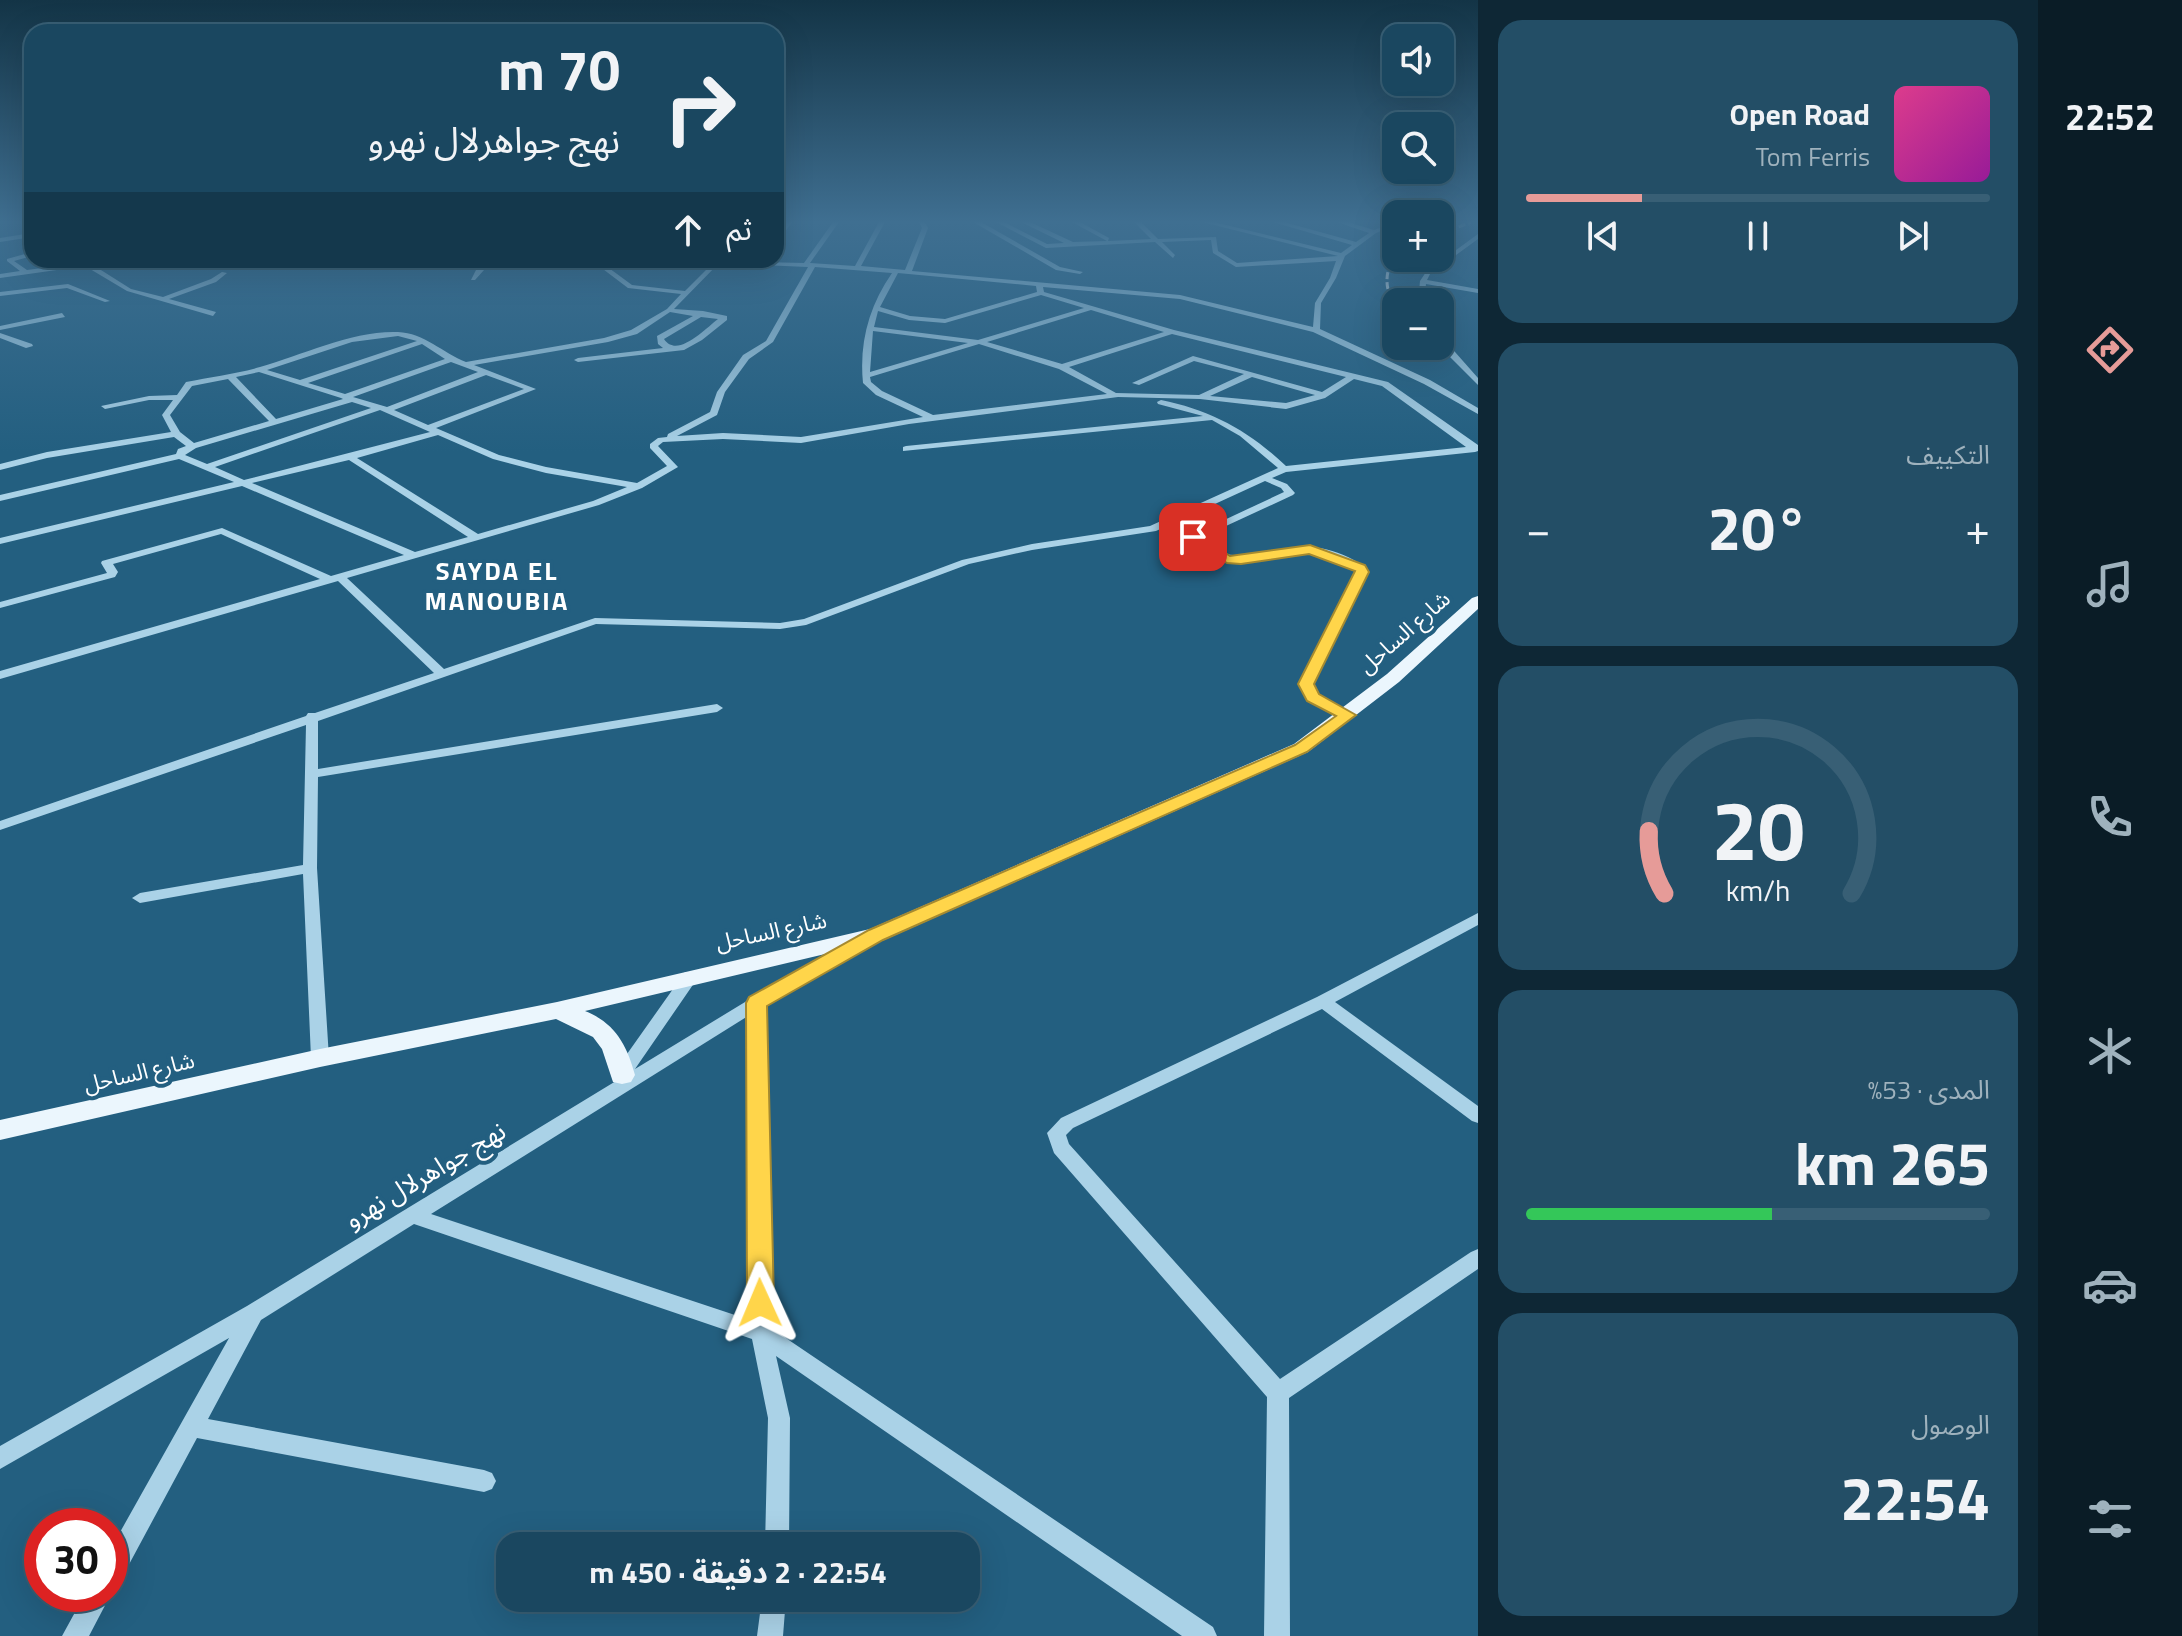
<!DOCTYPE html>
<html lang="ar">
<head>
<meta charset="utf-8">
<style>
	body { margin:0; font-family:"Titillium Web","Noto Sans Arabic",sans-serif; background:#234e66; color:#f1f3f6; direction:rtl; height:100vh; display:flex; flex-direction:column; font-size:30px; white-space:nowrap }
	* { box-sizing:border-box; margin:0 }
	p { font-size:26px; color:#9fb2bd }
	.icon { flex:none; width:44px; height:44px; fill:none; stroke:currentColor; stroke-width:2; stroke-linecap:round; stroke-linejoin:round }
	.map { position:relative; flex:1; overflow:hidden; direction:ltr }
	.panel { display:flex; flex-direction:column; gap:20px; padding:20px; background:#0e2735; width:560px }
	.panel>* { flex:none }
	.guide { position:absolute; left:24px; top:24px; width:760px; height:244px; border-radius:24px; box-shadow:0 8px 32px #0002,0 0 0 2px #385f75; direction:rtl; background:#1a4760; color:#f1f3f6; overflow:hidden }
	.fabs { position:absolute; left:1382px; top:24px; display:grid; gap:16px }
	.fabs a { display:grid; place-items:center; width:72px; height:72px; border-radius:16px; background:#1a4760; box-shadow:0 8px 32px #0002,0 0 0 2px #385f75; font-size:40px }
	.speed { position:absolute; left:24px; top:1508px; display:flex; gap:16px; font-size:40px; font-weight:700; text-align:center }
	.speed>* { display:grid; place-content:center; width:104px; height:104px; border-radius:50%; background:#1a4760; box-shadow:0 8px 32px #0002,0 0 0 2px #385f75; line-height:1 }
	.speed .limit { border:12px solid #d22; background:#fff; color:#111 }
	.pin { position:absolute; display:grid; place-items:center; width:68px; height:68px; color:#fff; margin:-34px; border-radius:16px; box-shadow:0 4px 12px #0006 }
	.me { position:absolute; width:88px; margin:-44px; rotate:359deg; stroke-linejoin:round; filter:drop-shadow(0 0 6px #0008) }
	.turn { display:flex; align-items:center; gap:28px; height:168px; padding:0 32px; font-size:36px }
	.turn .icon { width:104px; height:104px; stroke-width:2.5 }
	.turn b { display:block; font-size:56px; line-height:68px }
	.then { display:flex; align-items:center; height:76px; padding:0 32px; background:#0003; gap:16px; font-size:30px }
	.big { font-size:60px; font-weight:700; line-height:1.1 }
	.panel .widget { flex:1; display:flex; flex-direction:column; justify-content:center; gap:12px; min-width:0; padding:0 28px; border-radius:24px; background:#234e66 }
	.panel .dial { align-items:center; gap:0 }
	.dial svg { height:208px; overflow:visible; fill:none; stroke:#385f75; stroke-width:7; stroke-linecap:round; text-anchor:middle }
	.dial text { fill:#f1f3f6; stroke:none }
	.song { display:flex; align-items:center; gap:24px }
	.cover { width:96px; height:96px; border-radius:12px; background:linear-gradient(135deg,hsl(330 70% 55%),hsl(300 70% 35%)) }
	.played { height:8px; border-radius:4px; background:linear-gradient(90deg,#e69b98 25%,#385f75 25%) }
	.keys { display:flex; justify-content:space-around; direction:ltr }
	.heat { display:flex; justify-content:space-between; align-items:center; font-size:44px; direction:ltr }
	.charge { height:12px; border-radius:6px; background:linear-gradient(90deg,#34c759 53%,#385f75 0) }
	.trip { position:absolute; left:496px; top:1532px; width:484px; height:80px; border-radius:24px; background:#1a4760; box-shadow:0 8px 32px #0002,0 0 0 2px #385f75; font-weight:700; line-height:80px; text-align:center; direction:rtl }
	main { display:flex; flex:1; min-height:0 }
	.menu { display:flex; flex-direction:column; width:144px; justify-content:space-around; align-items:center; background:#0a1c26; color:#9fb2bd }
	.menu .icon { width:56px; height:56px }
	.menu .selected { color:#e69b98 }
	.menu b { font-size:36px; color:#f1f3f6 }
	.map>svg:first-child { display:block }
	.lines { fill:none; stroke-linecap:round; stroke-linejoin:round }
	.minor { fill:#aad2e7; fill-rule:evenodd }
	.major { fill:#ebf6fd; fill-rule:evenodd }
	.rail { stroke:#fff; stroke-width:3; stroke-dasharray:7 3; stroke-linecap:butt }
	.route { fill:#ffd54a; stroke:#a68a30; stroke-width:2 }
	.labels { text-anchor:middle; stroke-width:8; stroke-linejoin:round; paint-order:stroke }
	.street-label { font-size:22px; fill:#fff; stroke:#235f80 }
	.far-district-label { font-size:26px; font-weight:bold; letter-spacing:2px; fill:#fff; stroke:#235f80 }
	.near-street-label { font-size:26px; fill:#fff; stroke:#235f80 }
</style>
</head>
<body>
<main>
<nav class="menu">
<b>22:52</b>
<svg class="icon selected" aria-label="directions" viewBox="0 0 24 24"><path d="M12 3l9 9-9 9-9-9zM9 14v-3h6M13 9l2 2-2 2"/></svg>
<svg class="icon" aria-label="music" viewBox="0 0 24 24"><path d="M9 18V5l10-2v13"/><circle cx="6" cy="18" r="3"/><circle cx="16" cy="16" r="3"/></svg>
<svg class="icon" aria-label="phone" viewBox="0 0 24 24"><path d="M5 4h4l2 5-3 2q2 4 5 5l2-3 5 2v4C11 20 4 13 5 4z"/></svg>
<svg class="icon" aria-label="climate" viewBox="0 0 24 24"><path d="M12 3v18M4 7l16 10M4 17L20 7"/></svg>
<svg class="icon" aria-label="car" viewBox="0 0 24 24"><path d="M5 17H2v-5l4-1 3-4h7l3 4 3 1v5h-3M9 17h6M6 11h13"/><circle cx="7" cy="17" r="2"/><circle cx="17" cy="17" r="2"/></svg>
<svg class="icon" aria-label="filters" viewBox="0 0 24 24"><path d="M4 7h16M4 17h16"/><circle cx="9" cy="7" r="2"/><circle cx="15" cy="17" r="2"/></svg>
</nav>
<section class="panel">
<div class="widget">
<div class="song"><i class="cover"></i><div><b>Open Road</b><p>Tom Ferris</p></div></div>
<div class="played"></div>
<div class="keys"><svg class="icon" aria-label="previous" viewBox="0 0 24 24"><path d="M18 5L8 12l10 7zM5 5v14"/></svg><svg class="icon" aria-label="pause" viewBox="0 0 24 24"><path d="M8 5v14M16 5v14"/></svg><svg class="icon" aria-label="next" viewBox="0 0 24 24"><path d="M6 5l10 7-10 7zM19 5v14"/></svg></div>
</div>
<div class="widget"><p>التكييف</p>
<div class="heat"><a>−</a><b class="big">20°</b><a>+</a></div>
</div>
<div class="widget dial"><svg viewBox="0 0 100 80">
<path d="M14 69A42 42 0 1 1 86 69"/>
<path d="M14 69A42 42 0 0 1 8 45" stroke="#e69b98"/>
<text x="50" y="56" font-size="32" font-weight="700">20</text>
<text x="50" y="72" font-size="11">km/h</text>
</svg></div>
<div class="widget"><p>المدى · 53%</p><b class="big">265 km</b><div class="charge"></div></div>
<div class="widget"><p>الوصول</p><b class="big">22:54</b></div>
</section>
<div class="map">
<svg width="1478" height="1636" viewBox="0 0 1478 1636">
	<rect width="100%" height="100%" fill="#235f80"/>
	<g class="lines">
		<path class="minor" d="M 786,222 L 792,222 L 776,244 L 776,237 Z
			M 833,222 L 839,222 L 810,263 L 855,266 L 879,222 L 885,222 L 861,266 L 905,270 L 922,228 L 919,222 L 925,222 L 928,228 L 912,271 L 1180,295 L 1313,327 L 1315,303 L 1330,278 L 1336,261 L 1236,267 L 1213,253 L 1211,240 L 1162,242 L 1175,255 L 1173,258 L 1155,242 L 1046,248 L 996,222 L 1004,222 L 1047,244 L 1064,243 L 1021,222 L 1030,222 L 1073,242 L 1107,241 L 1072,222 L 1080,222 L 1109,238 L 1108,241 L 1151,239 L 1134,222 L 1141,222 L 1158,239 L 1216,237 L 1218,251 L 1237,263 L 1338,256 L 1202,222 L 1214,222 L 1341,253 L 1352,245 L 1273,222 L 1284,222 L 1356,242 L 1369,233 L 1337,222 L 1348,222 L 1374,230 L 1396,222 L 1396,225 L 1376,233 L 1345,256 L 1336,278 L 1321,303 L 1320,329 L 1430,380 L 1478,408 L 1478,414 L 1424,384 L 1313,332 L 1180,299 L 1043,287 L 1044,292 L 1174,330 L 1388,382 L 1478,445 L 1478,451 L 1475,452 L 1286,472 L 1272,478 L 1287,484 L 1295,493 L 1293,495 L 1200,538 C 1231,569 1262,550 1300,547 C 1316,546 1333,550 1348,557 C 1356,561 1363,564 1367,572 L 1312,684 L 1318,695 L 1352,712 L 1354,715 L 1352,718 L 1344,718 L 1309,700 L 1300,684 L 1357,572 L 1356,570 C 1342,561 1326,554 1309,553 C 1262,551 1226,582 1188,537 L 1284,492 L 1281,488 L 1265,481 L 1156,531 L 1032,550 L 969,564 L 806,625 L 780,629 L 596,624 L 318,721 L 318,769 L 717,704 L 723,708 L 717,712 L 318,777 L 317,868 L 329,1058 L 326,1063 L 320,1064 L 314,1063 L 311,1058 L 303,874 L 140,903 L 132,898 L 140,893 L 303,865 L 306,725 L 0,830 L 0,821 L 306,716 L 308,713 L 315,713 L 434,673 L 338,581 L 0,679 L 0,671 L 320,579 L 221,534 L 113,564 L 118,572 L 115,577 L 0,608 L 0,602 L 107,573 L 101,563 L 102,561 L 222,528 L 331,576 L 404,555 L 242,486 L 0,544 L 0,538 L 234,482 L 179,459 L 0,501 L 0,495 L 176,454 L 178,449 L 186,446 L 174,437 L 47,458 L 0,470 L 0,464 L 47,452 L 171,432 L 162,415 L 173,400 L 149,400 L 105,409 L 101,406 L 149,396 L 177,395 L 186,382 C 210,377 236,374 260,367 C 302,355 354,330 398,332 C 424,333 443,353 466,362 L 604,338 L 631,330 L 667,309 L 681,294 L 628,288 L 591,260 L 598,260 L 632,285 L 685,291 L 713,263 L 687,260 L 804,263 ZM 719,263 L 808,267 L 766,341 L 743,355 L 717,392 L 710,412 L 668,434 L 667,437 L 658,438 L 650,444 L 650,448 L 667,466 L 637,483 L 546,467 L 499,455 L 436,428 L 536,389 L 474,365 L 608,342 L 637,334 L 670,312 L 693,316 L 657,336 L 658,344 L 663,348 L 578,358 L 574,360 L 578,362 L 684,350 L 702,340 L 727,320 L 727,316 L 703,311 L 674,309 ZM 815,267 L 892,273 C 869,306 859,343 863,383 L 876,395 L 923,417 L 801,437 L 723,433 L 677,436 L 717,415 L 725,392 L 749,359 L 773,342 ZM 898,273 L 1036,286 L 1037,292 L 945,319 L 910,316 L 880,307 ZM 1041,295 L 1084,308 L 978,340 L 874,327 L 878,311 L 909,320 L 945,323 ZM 1091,310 L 1164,332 L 1062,364 L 987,342 ZM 701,317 L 718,319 C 705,329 677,359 664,339 ZM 873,331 L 968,343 L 870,372 ZM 1172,334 L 1346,377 L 1322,392 L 1193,356 L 1132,383 L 1139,385 L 1194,361 L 1244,374 L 1199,395 L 1116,393 L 1069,367 ZM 398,336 L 417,341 L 300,380 L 267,370 L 352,342 ZM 422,344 L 445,359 L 345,394 L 308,383 ZM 979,344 L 1059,369 L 1107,394 L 933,415 L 882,391 L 871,382 L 870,377 ZM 451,362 L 478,372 L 387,407 L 353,397 ZM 259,372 L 341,398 L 343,399 L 276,419 L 236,377 ZM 486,375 L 524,389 L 428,425 L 394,410 ZM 1252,377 L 1315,395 L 1286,403 L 1210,396 ZM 228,379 L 269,421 L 194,443 L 180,432 L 170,415 L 192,386 ZM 1354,379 L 1382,386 L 1466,447 L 1286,466 C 1249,431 1211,410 1161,400 L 1157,402 L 1158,404 L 1203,416 L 906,446 L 903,447 L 903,451 L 1212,420 L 1240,436 L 1278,468 L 1150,526 L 1032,544 L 962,560 L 804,619 L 780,623 L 595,618 L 444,669 L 347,578 L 599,505 L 642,488 L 678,467 L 658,446 L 663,442 L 723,439 L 801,443 L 909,424 L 1118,397 L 1200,399 L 1286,409 L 1325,398 ZM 352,402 L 371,408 L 207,464 L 185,455 L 196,448 ZM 380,410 L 430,432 L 244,480 L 215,467 ZM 438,435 L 493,459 L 546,473 L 627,487 L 593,501 L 478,534 L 357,458 ZM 349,460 L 468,537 L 415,552 L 252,483 Z
			M 973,222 L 981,222 L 1060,267 L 1083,272 L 1080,274 L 1056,270 Z
			M 32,233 L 32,237 L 0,242 L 0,238 Z
			M 1478,234 L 1478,239 L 1430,274 L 1427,280 L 1478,289 L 1478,293 L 1426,284 L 1424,302 L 1418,302 L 1420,281 L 1426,272 Z
			M 32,252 L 32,256 L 14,261 L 27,270 L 103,260 L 120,260 L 93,265 L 131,289 L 163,297 L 211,279 L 222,272 L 227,273 L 216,282 L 169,299 L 216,312 L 213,316 L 127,291 L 85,266 L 0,278 L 0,274 L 20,271 L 7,261 L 7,259 Z
			M 244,260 L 252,261 L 308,260 L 251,265 Z
			M 481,260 L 487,260 L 484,270 L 475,280 L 471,280 Z
			M 68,284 L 110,301 L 105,302 L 67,288 L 0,296 L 0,292 Z
			M 62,313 L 65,317 L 0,330 L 0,326 Z
			M 0,333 L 32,344 L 33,346 L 26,348 L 0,338 Z
			M 1440,335 L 1478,378 L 1478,385 L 1442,349 Z
			M 1478,913 L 1478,925 L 1335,1002 L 1478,1106 L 1478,1123 L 1472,1121 L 1322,1009 L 1073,1128 L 1066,1135 L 1069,1144 L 1280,1379 L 1471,1252 L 1478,1249 L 1478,1269 L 1289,1398 L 1290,1636 L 1264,1636 L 1267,1397 L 1054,1153 L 1047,1133 L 1061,1118 L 1317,997 Z
			M 872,932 L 878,933 L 880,937 L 878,941 L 764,1006 L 771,1328 L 1213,1627 L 1217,1636 L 1182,1636 L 776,1356 L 790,1418 L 789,1546 L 765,1546 L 768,1418 L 752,1339 L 414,1224 L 261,1320 L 208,1419 L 484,1470 L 492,1473 L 496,1481 L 492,1489 L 484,1492 L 197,1438 L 119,1583 L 110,1586 L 110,1550 L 229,1338 L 0,1469 L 0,1446 L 247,1306 L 616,1081 L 612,1076 L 615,1071 L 685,972 L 697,972 L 699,976 L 635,1069 L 750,999 ZM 748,1016 L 750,1320 L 431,1214 Z
			M 110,1591 L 111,1594 L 89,1636 L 62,1636 L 85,1594 L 110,1594 Z
			M 762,1598 L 786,1598 L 783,1636 L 757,1636 Z"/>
		<path class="major" d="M 1478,596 L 1478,609 L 1399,682 L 1308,752 L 884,940 L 585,1011 C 615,1023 627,1045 635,1075 L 631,1082 L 622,1084 L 613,1082 L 602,1049 L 593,1037 L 556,1019 L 320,1067 L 0,1140 L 0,1120 L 320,1049 L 557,1002 L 870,929 L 1294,744 L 1387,674 L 1472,598 Z"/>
		<path class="rail" d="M 1440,234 L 1471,222
			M 1396,254 C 1383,273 1385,290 1396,309"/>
	</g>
	<linearGradient id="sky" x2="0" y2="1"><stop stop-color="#133446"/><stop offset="0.49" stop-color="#3f6f91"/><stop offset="1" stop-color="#3f6f91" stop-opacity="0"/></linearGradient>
	<rect width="1478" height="452" fill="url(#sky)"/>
	<path class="route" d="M 1189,534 L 1198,534 L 1230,556 L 1310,545 L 1365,565 L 1369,572 L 1314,684 L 1319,694 L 1356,715 L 1307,752 L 883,940 L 767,1006 L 774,1303 L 770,1311 L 760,1315 L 751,1311 L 747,1303 L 746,1003 L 749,997 L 869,930 L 1295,745 L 1336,716 L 1307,701 L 1298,684 L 1355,571 L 1309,554 L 1241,564 L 1227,563 L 1189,540 Z"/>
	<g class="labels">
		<g class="street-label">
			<text transform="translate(1404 632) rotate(-41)" y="8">شارع الساحل</text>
			<text transform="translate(771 931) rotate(-12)" y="8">شارع الساحل</text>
			<text transform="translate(139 1072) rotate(-13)" y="8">شارع الساحل</text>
		</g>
		<g class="far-district-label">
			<text x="497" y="580">SAYDA EL<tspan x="497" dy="30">MANOUBIA</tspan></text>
		</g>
		<g class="near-street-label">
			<text transform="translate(425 1175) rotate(-31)" y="9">نهج جواهرلال نهرو</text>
		</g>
	</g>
</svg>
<div class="fabs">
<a><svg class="icon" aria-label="sound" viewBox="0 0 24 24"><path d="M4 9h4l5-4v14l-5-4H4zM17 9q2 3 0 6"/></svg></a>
<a><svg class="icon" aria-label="search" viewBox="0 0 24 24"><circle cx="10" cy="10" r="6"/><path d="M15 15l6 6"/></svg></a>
<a>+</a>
<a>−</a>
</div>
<div class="speed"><div class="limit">30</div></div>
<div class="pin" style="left:1193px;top:537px;background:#d93025"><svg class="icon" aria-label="arrive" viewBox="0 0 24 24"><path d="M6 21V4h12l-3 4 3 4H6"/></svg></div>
<svg class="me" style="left:760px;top:1303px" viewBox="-20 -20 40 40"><path d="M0-17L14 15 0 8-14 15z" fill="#ffd54a" stroke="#fff" stroke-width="4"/></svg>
<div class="trip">22:54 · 2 دقيقة · 450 m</div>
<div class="guide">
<div class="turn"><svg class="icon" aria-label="right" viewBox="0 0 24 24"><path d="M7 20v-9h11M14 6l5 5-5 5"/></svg><div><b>70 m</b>نهج جواهرلال نهرو</div></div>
<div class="then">ثم<svg class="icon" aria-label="ahead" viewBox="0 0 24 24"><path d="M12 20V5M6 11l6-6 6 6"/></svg></div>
</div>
</div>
</main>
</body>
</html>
